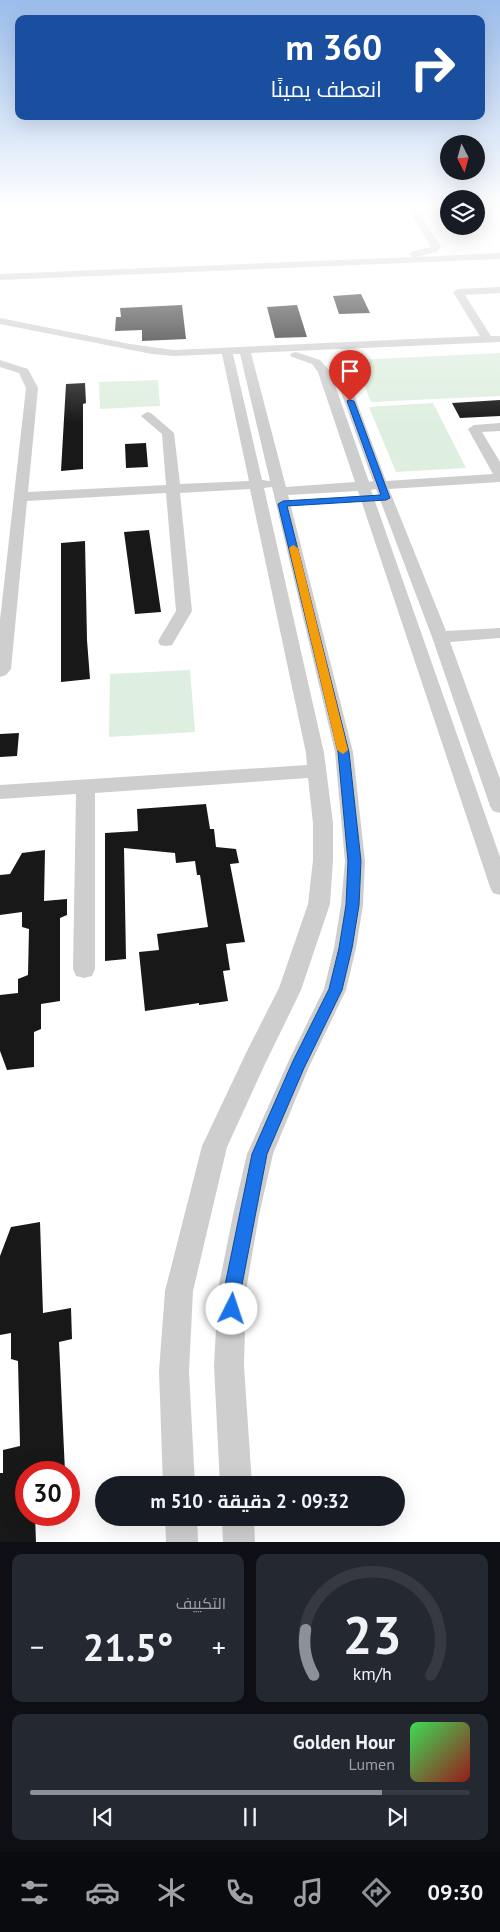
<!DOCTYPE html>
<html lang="ar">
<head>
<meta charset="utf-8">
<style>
	body { margin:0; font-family:"PT Sans",Cairo,sans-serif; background:#242831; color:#f1f3f6; direction:rtl; height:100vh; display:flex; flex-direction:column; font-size:19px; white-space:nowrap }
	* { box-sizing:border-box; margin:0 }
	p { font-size:16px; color:#9ea1a6 }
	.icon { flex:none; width:28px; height:28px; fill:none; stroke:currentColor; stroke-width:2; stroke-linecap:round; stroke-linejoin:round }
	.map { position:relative; height:1542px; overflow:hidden; direction:ltr }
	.details { display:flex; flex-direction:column; gap:12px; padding:12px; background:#0d0f14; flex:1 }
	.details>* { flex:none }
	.banner { position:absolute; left:15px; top:15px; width:470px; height:105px; border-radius:10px; box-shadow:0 5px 20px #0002; direction:rtl; background:#1a4fa0; color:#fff; overflow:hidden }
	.needle { width:32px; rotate:174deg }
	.fabs { position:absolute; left:440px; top:135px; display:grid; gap:10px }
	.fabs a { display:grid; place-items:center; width:45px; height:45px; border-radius:50%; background:#171b24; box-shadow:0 5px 20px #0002; font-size:25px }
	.speed { position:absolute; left:15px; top:1461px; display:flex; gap:10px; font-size:25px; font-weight:700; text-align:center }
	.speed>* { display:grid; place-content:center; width:65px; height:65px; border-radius:50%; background:#171b24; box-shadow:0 5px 20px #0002; line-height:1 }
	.speed .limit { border:8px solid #d22; background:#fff; color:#111 }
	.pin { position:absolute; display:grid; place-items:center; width:42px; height:42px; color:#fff; margin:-51px -21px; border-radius:50% 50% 50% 0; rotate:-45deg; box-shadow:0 0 5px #0007 }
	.pin .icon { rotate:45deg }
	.me { position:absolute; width:55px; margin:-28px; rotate:4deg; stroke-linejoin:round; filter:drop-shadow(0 0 4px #0008) }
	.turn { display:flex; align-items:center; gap:18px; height:105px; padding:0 20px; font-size:22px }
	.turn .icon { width:65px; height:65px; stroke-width:2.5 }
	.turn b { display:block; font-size:35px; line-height:42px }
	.big { font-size:38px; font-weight:700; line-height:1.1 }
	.details .widget { flex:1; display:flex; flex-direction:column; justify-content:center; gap:8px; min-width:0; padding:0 18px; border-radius:10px; background:#242831 }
	.details .dial { align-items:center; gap:0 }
	.dial svg { height:130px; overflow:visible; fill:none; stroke:#363941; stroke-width:7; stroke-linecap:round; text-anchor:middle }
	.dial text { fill:#f1f3f6; stroke:none }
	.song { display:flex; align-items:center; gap:15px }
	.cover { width:60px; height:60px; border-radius:8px; background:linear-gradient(135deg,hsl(130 70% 55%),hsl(0 70% 35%)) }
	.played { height:5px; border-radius:2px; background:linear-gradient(90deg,#8c9099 80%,#363941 80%) }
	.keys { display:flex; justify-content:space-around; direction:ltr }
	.heat { display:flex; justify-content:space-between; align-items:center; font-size:28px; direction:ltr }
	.details .tiles { flex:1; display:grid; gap:12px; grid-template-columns:1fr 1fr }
	.widget:last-child { grid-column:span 2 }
	.trip { position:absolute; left:95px; top:1476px; width:310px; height:50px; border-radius:25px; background:#171b24; box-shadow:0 5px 20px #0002; font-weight:700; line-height:50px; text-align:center; direction:rtl }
	.tabs { display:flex; height:80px; justify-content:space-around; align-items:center; background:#090b0e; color:#9ea1a6 }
	.tabs .icon { width:35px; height:35px }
	.tabs .current { color:#8c9099 }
	.tabs b { font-size:22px; color:#f1f3f6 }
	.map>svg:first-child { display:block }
	.green { fill:#deefdf }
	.building { fill:#181818 }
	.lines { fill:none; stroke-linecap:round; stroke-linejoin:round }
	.minor { fill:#cecece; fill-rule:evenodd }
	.route { fill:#1a73e8; stroke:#114b97 }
	.slow { fill:#f59e0b }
</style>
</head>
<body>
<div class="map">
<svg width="500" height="1542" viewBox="0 0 500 1542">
	<rect width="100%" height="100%" fill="#fff"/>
	<path class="green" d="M 500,353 L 500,396 L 371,402 L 354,360 Z
		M 158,380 L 160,406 L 100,409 L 99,382 Z
		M 433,403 L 466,468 L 396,472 L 369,407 Z
		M 190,670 L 195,732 L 109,737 L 110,674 Z"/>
	<path class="building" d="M 361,294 L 370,313 L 339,314 L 333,296 Z
		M 182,305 L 186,339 L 142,341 L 142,330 L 115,331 L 116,317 L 121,317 L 120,308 Z
		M 297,305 L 307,337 L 275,338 L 267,307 Z
		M 85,383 L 86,403 L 83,404 L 83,469 L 61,471 L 66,384 Z
		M 500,400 L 500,416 L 460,418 L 452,403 Z
		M 146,443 L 148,467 L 126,468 L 125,444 Z
		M 149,530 L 161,612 L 135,614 L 124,532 Z
		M 85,541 L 87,640 L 90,679 L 61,682 L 61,543 Z
		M 19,733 L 17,756 L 0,757 L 0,734 Z
		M 206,804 L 210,829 L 214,829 L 216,847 L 236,849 L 239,863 L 230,864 L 245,942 L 226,944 L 230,970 L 223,971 L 228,1001 L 199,1005 L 199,1003 L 145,1011 L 139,952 L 159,950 L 157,934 L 208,927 L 200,875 L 197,875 L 195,861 L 176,863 L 175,853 L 124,848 L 126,959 L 105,961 L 105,833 L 138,831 L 137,809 Z
		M 45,850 L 44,901 L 67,899 L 67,915 L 60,918 L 60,1001 L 41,1004 L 41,1029 L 34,1032 L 34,1067 L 7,1070 L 0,1051 L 0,995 L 18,993 L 18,979 L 28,975 L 29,929 L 22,927 L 22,912 L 0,915 L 0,875 L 10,874 L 22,853 Z
		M 40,1222 L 43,1313 L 71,1308 L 72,1339 L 59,1342 L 65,1472 L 26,1472 L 26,1515 L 35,1515 L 36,1542 L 0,1542 L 0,1473 L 3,1473 L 3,1450 L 20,1446 L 18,1361 L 11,1359 L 11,1333 L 0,1335 L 0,1256 L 11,1227 Z"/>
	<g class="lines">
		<path class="minor" d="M 407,207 L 415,207 L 441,247 L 436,252 L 416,257 L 500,253 L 500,259 L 0,280 L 0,274 L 413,257 L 409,254 L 411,252 L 431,247 Z
			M 500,287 L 500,293 L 465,295 L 491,336 L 500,336 L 500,342 L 251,353 L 286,487 L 355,482 L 318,372 L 312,364 L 292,357 L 290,355 L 292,353 L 296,352 L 320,360 L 330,371 L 369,482 L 373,481 L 332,367 C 336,359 342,352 351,350 L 357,353 L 344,367 L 386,481 L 493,474 L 468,429 L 474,425 L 500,423 L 500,431 L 482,432 L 500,462 L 500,482 L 389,489 L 446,631 L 500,628 L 500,638 L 450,642 L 500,779 L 500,813 L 493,811 L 490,806 L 432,637 L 376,489 L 371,490 L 500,857 L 500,895 L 493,893 L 490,887 L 358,491 L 288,495 L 353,752 L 365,861 L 363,905 L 356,948 L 346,990 L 308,1069 L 273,1154 L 259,1215 L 246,1290 L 244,1366 L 252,1485 L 220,1485 L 214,1366 L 218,1290 L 233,1215 L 247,1154 L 290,1058 L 324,989 L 334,948 L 341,905 L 345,861 L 335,752 L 272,487 L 264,488 L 324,753 L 333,823 L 333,860 L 330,904 L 301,990 L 265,1064 L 227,1147 L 193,1291 L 189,1371 L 195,1485 L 163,1485 L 159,1371 L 165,1291 L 202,1146 L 248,1049 L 279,988 L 308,904 L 313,860 L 313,823 L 308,778 L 95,793 L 95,969 L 92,976 L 84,978 L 76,976 L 73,969 L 76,794 L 0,799 L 0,785 L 307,765 L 306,753 L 250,489 L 180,493 L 192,611 L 172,645 L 166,646 L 160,645 L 158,641 L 176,611 L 166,493 L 27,501 L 11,669 L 6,675 L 0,677 L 0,620 L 26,388 L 19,373 L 0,367 L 0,360 L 28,369 L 38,388 L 28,492 L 166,485 L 162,434 L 141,416 L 147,412 L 151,413 L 174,433 L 180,484 L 249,481 L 222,354 L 174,356 L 152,354 L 0,324 L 0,318 L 130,344 L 174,350 L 480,336 L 453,292 L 458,289 ZM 233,354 L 240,354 L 270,481 L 262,480 Z
			M 165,1518 L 197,1518 L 198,1542 L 166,1542 Z
			M 222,1518 L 254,1518 L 255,1542 L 223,1542 Z"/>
	</g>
	<linearGradient id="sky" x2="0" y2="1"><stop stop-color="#9bbdeb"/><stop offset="0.49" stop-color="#fff"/><stop offset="1" stop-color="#fff" stop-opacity="0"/></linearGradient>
	<rect width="500" height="423" fill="url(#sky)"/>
	<path class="route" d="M 348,400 L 354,401 L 390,498 L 386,500 L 287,506 L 349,752 L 361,861 L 359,905 L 352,948 L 342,990 L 304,1068 L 267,1154 L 241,1290 L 240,1309 L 238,1315 L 232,1318 L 226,1315 L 223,1309 L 224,1290 L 252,1154 L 293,1061 L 329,989 L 339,948 L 346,905 L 348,861 L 338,752 L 278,504 L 283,501 L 381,495 L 347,401 Z"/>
	<path class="slow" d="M 293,545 L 298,548 L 348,750 L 343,754 L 337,750 L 289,548 Z"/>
</svg>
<div class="fabs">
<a><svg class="needle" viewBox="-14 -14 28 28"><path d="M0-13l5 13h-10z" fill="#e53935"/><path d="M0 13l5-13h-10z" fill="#9ea1a6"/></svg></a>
<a><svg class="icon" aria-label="layers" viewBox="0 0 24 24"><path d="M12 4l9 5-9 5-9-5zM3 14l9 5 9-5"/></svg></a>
</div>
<div class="speed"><div class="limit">30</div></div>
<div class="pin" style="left:350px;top:401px;background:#d93025"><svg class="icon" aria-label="arrive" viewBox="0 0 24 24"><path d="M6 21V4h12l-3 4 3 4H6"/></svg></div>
<svg class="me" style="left:232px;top:1309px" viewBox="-20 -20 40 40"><circle r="19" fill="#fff"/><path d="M0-13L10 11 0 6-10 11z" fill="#1a73e8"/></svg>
<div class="trip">09:32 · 2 دقيقة · 510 m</div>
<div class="banner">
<div class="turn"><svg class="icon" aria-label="right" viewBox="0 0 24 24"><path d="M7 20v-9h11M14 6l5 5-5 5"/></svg><div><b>360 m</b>انعطف يمينًا</div></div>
</div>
</div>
<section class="details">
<div class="tiles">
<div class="widget dial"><svg viewBox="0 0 100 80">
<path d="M14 69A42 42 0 1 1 86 69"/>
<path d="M14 69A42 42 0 0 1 9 41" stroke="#8c9099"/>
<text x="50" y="56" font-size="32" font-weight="700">23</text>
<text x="50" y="72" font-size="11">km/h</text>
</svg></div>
<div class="widget"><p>التكييف</p>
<div class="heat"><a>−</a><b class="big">21.5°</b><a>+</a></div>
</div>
<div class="widget">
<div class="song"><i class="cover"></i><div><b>Golden Hour</b><p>Lumen</p></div></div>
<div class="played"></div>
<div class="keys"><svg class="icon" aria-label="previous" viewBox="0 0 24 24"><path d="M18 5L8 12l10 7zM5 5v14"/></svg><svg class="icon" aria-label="pause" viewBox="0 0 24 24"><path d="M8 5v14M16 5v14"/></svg><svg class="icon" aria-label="next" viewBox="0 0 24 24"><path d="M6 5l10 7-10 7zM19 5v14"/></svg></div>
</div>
</div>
</section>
<nav class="tabs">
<b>09:30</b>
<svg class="icon current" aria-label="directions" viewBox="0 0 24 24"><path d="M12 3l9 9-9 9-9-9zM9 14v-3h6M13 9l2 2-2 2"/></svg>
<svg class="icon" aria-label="music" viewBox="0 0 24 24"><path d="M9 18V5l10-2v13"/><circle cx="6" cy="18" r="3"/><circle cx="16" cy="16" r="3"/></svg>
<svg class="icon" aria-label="phone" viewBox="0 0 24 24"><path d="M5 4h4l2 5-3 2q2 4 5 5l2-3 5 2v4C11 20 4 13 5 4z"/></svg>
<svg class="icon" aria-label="climate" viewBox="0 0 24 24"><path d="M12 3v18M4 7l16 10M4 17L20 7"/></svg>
<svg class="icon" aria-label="car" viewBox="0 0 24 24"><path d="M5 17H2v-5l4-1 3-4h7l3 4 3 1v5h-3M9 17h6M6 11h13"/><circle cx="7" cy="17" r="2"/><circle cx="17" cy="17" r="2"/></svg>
<svg class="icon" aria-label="filters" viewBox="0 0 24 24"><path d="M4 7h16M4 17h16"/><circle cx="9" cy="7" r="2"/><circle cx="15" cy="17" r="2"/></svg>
</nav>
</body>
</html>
